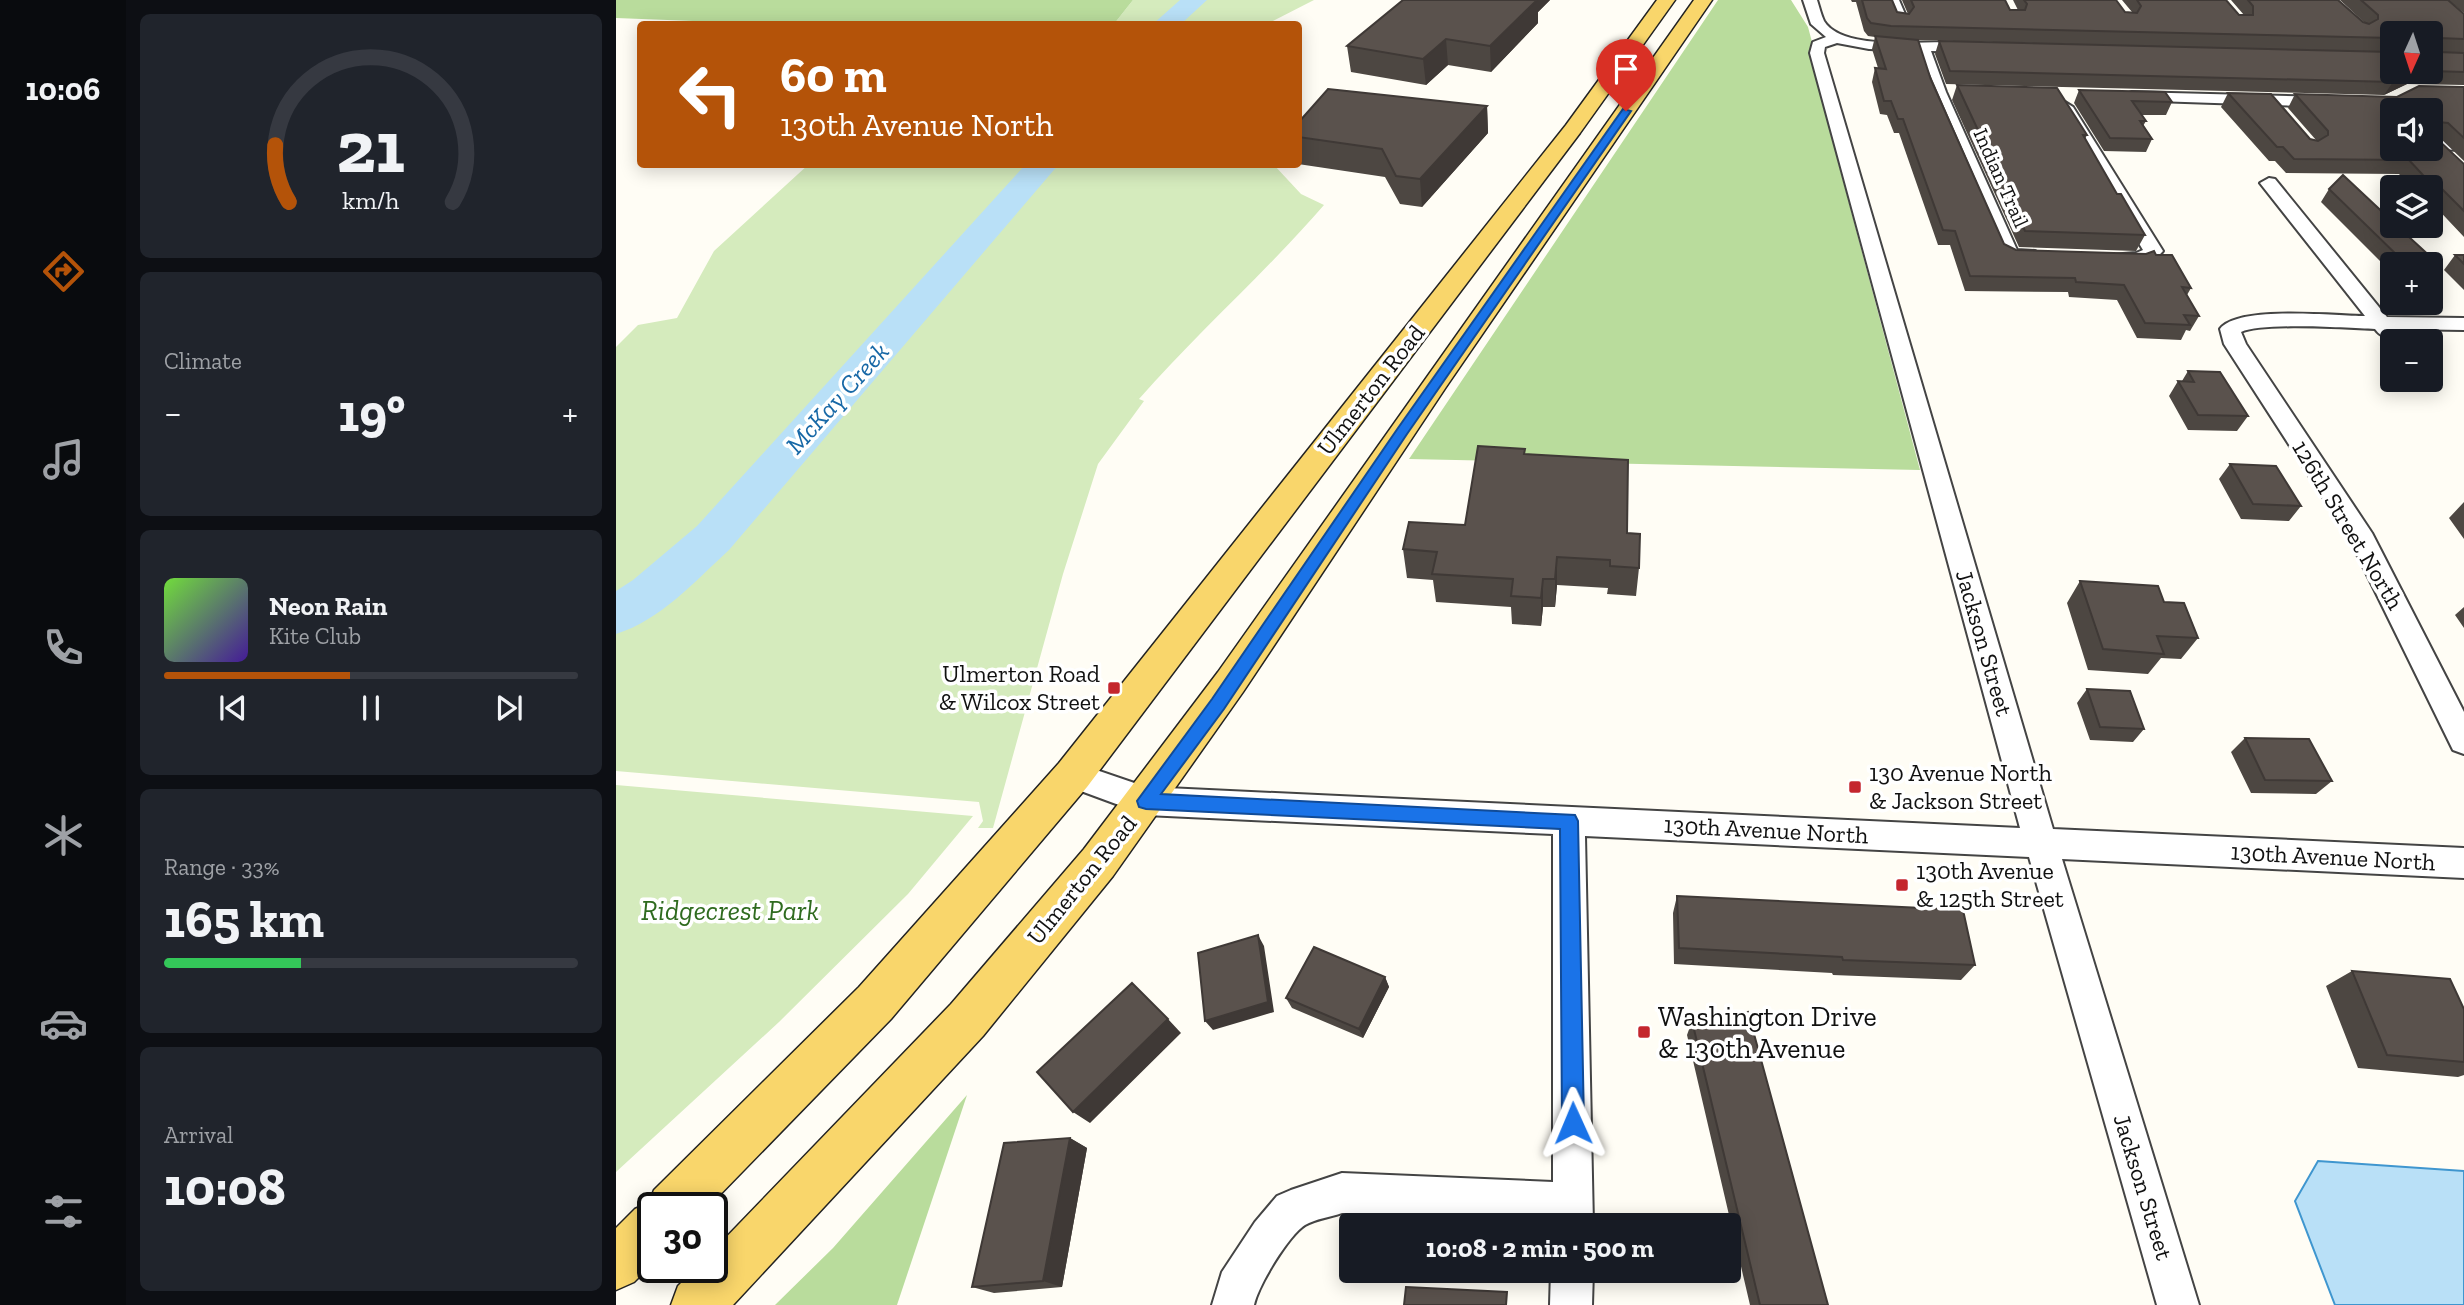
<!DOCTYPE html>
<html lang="en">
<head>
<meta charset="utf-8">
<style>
	body { margin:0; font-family:"Zilla Slab",serif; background:#20242c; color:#f1f3f6; height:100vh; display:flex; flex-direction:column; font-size:26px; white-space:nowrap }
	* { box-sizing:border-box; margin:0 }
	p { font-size:23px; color:#9ea1a6 }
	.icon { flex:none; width:38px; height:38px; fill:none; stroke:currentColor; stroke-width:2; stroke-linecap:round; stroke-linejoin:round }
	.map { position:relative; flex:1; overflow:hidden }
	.side { display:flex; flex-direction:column; gap:14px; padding:14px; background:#0d0f14; width:490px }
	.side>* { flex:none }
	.banner { position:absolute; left:21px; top:21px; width:665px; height:147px; border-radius:7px; box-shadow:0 4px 18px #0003; background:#b45309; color:#fff; overflow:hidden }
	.needle { width:46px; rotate:183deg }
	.tools { position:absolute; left:1764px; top:21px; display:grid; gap:14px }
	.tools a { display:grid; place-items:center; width:63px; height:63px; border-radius:7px; background:#171b24; box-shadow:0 4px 18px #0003; font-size:35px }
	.speed { position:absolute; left:21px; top:1192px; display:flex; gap:14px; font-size:35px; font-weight:700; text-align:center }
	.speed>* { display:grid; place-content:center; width:91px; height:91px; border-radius:50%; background:#171b24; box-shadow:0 4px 18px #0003; line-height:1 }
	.speed .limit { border:4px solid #111; border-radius:10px; background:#fff; color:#111 }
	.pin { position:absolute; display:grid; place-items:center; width:60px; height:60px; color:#fff; margin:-72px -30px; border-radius:50% 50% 50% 0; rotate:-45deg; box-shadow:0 0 7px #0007 }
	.pin .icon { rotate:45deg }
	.me { position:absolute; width:77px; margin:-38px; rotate:359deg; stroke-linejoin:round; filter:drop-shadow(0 0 5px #0008) }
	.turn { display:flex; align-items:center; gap:24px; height:147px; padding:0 28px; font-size:32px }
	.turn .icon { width:91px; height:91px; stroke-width:2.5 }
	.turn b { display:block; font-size:49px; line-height:60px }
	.big { font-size:52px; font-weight:700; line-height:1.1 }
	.side .card { flex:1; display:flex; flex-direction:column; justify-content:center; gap:10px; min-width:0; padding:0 24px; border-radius:10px; background:#20242c }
	.side .dial { align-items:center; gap:0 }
	.dial svg { height:182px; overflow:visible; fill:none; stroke:#363941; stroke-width:7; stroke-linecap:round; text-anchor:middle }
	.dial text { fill:#f1f3f6; stroke:none }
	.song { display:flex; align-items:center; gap:21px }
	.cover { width:84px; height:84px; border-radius:10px; background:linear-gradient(135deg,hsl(100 70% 55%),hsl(260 70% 35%)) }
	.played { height:7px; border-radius:4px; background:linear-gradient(90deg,#b45309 45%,#363941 45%) }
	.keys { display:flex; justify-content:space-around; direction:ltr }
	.heat { display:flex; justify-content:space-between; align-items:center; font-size:38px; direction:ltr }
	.charge { height:10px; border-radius:5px; background:linear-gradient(90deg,#34c759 33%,#363941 0) }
	.trip { position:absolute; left:723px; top:1213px; width:402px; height:70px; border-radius:7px; background:#171b24; box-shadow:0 4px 18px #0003; font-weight:700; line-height:70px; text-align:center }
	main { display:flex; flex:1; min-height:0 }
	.tab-bar { display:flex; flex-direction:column; width:126px; justify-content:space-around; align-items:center; background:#090b0e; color:#9ea1a6 }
	.tab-bar .icon { width:49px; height:49px }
	.tab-bar .active { color:#b45309 }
	.tab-bar b { font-size:32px; color:#f1f3f6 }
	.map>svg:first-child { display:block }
	.green { fill:#d5ebbd }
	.forest { fill:#b9dc9c }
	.water { fill:#b9e0f7; stroke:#3f96cf; stroke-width:2 }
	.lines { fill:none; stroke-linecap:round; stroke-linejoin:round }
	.river { fill:#b9e0f7; fill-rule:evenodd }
	.minor-casing { stroke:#444; stroke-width:4 }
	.major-casing { stroke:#222; stroke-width:3 }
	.minor { fill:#fff; fill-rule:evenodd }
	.major { fill:#f9d66b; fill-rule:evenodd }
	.wall { fill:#4d4742; fill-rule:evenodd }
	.shaded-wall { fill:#3f3936 }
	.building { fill:#5a524d; stroke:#3f3936; stroke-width:2; fill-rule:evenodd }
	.route { fill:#1a73e8; stroke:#114b97; stroke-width:2 }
	.poi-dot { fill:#c4262e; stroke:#fff; stroke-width:2.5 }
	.labels { text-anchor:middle; stroke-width:7; stroke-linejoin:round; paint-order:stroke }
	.far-street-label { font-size:21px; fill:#111; stroke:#fff }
	.street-label { font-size:24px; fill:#111; stroke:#fff }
	.poi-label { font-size:24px; fill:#111; stroke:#fff; text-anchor:start }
	.water-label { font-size:26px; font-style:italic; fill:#1768a6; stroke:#fff }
	.near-park-label { font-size:28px; font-style:italic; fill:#2f6b1f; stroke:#fff }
	.near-poi-label { font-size:28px; fill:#111; stroke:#fff; text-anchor:start }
</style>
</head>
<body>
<main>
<nav class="tab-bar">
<b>10:06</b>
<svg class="icon active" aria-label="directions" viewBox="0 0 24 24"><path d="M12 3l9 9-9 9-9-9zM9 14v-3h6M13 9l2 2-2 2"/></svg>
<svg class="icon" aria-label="music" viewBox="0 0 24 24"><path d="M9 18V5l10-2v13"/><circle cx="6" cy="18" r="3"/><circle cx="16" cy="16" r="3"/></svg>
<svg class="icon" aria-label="phone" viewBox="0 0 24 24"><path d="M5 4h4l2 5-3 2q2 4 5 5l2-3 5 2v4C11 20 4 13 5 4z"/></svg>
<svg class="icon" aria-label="climate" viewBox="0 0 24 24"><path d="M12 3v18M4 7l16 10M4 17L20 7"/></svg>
<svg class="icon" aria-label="car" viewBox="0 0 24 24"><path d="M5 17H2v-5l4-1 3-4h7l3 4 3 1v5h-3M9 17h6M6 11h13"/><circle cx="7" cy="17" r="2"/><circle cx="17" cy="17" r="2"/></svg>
<svg class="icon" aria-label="filters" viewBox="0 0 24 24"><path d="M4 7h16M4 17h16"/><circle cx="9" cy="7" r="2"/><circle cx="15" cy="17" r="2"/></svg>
</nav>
<section class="side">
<div class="card dial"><svg viewBox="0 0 100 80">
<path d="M14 69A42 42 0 1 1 86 69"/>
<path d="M14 69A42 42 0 0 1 8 44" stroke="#b45309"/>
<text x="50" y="56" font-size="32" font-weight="700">21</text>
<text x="50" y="72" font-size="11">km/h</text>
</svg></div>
<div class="card"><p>Climate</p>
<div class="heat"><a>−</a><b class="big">19°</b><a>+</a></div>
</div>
<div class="card">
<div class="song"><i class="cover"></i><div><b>Neon Rain</b><p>Kite Club</p></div></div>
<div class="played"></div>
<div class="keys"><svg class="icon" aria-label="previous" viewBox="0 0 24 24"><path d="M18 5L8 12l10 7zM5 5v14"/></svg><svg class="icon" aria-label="pause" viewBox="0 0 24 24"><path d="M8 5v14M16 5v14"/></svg><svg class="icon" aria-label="next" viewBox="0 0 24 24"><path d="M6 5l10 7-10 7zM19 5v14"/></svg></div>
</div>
<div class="card"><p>Range · 33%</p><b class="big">165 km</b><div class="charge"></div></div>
<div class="card"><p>Arrival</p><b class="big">10:08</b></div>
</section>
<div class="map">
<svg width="1848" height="1305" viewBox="0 0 1848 1305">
	<rect width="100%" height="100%" fill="#fffdf5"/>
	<path class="green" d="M 517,0 L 698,0 L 651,24 L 498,24 Z
		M 193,164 L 658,165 L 685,194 L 708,205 C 649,273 582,332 523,399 L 528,401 L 482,464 L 447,574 L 377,828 L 362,828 L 367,821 L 363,802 L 0,771 L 0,347 L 22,325 L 61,318 L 98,251 Z
		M 0,785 L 357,816 L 292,894 L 163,1022 L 0,1172 Z"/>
	<path class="forest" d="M 0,0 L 517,0 L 498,24 L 153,24 L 0,18 Z
		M 1102,0 L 1175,0 L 1192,27 L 1196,42 L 1193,53 L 1304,470 L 793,459 Z
		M 351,1095 L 281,1305 L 159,1305 L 217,1248 Z"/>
	<path class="water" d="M 1702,1161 L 1848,1171 L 1848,1305 L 1719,1305 L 1679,1201 Z"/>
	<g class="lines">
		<path class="river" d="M 564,0 L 591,0 L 565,24 L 537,24 Z
			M 410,164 L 443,164 L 113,550 C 79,581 45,620 0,634 L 0,591 L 17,580 L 81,526 Z"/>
		<g class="minor-casing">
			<path id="minor" d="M 1187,0 L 1201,0 C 1203,6 1205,15 1208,21 C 1230,56 1326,36 1362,45 L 1364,48 L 1362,51 L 1357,52 L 1315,51 L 1330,92 L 1401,250 L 1419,251 L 1429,257 C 1420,266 1393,265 1384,256 L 1314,92 L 1300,51 L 1253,49 L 1221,43 L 1209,47 L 1208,53 L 1437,829 L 1848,848 L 1848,878 L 1446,859 L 1583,1305 L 1541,1305 L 1413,857 L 969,836 L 977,1225 L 726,1213 C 715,1217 699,1219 689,1225 C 672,1236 642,1286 638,1305 L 596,1305 L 606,1272 L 639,1222 L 661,1196 L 675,1190 L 726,1173 L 937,1182 L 937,834 L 530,815 L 446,784 L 442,775 L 446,766 L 457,762 L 530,787 L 1404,828 L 1194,53 L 1197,42 L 1210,37 L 1195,24 Z
				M 1269,0 L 1283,0 L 1292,21 L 1290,24 L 1280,24 Z
				M 1516,92 L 1713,97 L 1721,102 L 1713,107 L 1510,100 L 1508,97 L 1510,94 Z
				M 1449,102 L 1457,107 L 1547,251 C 1536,265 1504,273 1491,259 L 1494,255 L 1520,253 L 1527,250 L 1441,107 Z
				M 1815,139 L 1848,140 L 1848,150 L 1815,149 Z
				M 1653,178 L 1659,179 L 1771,317 L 1848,318 L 1848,330 L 1781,329 L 1779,335 C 1770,338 1765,337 1759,329 C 1731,328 1647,322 1625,332 L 1630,344 L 1756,533 L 1848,712 L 1848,754 L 1837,750 L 1732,536 L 1608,344 L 1604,329 C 1621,305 1720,316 1749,316 L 1644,183 Z
				M 1815,374 L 1820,375 L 1825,382 L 1822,387 L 1806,387 L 1801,380 L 1815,380 Z
				M 935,1270 L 977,1270 L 976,1305 L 934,1305 Z"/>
		</g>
		<g class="major-casing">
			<path id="major" d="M 1041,0 L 1059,0 L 964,133 L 471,787 L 275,1019 L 91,1208 L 37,1208 L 37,1263 L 18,1282 L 0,1290 L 0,1228 L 19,1209 L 33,1203 L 38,1190 L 243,987 L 443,763 L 950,125 Z
				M 1078,0 L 1096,0 L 830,387 L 627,692 L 497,876 L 367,1036 L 117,1305 L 55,1305 L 62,1286 L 81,1267 L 96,1267 L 96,1252 L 335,1004 L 468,849 L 602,672 Z"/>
		</g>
		<use href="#minor" class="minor"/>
		<use href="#major" class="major"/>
	</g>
	<path class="wall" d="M 787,0 L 934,0 L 922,12 L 922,23 L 875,72 L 832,65 L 810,85 L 735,72 L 731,46 Z
		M 1235,0 L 1276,0 L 1281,12 L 1292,14 L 1286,0 L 1389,0 L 1394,10 L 1402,10 L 1397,0 L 1500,0 L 1509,12 L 1516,12 L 1506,0 L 1610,0 L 1623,15 L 1628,15 L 1615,0 L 1722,0 L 1747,22 L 1749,23 L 1724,0 L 1832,0 L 1848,14 L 1848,52 L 1823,52 L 1848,53 L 1848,85 L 1791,84 L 1768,95 L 1330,84 L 1319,54 L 1323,41 L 1776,52 L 1299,40 L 1388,244 L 1400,250 L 1540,255 L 1575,288 L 1571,295 L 1583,316 L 1574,331 L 1570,330 L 1565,340 L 1521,338 L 1501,300 L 1453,297 L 1452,292 L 1349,291 L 1334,245 L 1322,245 L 1283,133 L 1278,133 L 1271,115 L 1264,114 L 1256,82 L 1259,68 L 1262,68 L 1256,49 L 1259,37 L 1252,36 L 1248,31 L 1240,2 L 1236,2 ZM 1776,33 L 1815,33 L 1815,72 L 1776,72 Z
		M 1832,0 L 1848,0 L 1848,13 Z
		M 1341,85 L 1471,135 L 1469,139 L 1501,194 L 1529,235 L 1520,251 L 1403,247 L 1336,100 Z
		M 1848,87 L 1848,161 L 1823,137 L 1819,137 L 1848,164 L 1848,237 L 1815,202 L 1815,187 L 1795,187 L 1783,174 L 1670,173 L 1659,161 L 1653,161 L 1605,107 L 1612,93 L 1694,139 L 1700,140 L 1672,108 L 1679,94 L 1781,97 Z
		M 1463,90 L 1556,102 L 1550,115 L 1525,115 L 1530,121 L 1527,126 L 1536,139 L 1530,152 L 1488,151 L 1458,103 Z
		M 871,106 L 872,133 L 806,207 L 784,204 L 769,177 L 682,164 L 682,123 Z
		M 1713,189 L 1817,259 L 1814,264 L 1776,264 L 1775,272 L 1705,202 Z
		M 1839,255 L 1848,255 L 1848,290 L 1828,270 Z
		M 1572,371 L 1632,416 L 1621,431 L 1572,430 L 1553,396 L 1562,381 L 1566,381 Z
		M 909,454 L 1011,533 L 1023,568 L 1020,596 L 991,594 L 992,588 L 941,585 L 939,607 L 927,607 L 925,626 L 896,624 L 895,607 L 820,602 L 817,580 L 791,578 L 787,549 L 849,525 Z
		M 1614,464 L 1685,506 L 1673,521 L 1625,519 L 1603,479 Z
		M 1848,502 L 1848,539 L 1833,518 Z
		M 1464,581 L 1548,602 L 1582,638 L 1565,659 L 1545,658 L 1532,674 L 1472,670 L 1451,603 Z
		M 1848,607 L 1848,628 L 1839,615 Z
		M 1471,689 L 1528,729 L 1517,742 L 1474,740 L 1461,703 Z
		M 1629,738 L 1716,781 L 1700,794 L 1635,793 L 1615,752 Z
		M 1061,896 L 1359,965 L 1345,980 L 1217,975 L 1216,973 L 1058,964 L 1057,913 Z
		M 1736,971 L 1848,1009 L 1848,1075 L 1842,1077 L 1742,1068 L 1710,986 Z
		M 769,977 L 773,987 L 747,1038 L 676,1008 L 670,998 Z
		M 1076,1021 L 1212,1305 L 1134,1305 L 1071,1035 Z
		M 454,1138 L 471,1148 L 446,1287 L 378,1293 L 356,1287 Z"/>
	<path class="shaded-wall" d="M 912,0 L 934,0 L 922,12 L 922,23 L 875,72 L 874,46 Z
		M 830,39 L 832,65 L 810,85 L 807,59 Z
		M 1799,72 L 1791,84 L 1768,95 L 1777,82 Z
		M 871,106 L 872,133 L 806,207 L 804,179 Z
		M 941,557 L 941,585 L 939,607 L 939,579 Z
		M 927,579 L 927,607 L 925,626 L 925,598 Z
		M 642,935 L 648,946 L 658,1012 L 597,1030 L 589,1021 Z
		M 769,977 L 773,987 L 747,1038 L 743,1029 Z
		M 552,1019 L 565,1033 L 474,1123 L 457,1112 Z
		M 454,1138 L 471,1148 L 446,1287 L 427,1281 Z"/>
	<path class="building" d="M 787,0 L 921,0 L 874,46 L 830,39 L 807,59 L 731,46 Z
		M 1246,0 L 1276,0 L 1281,12 L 1293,14 L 1298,7 L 1295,0 L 1389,0 L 1394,10 L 1409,10 L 1411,4 L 1408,0 L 1500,0 L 1509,12 L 1521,13 L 1525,6 L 1521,0 L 1610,0 L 1623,15 L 1637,15 L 1637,6 L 1632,0 L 1722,0 L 1747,22 L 1753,24 L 1762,19 L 1762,15 L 1745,0 L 1832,0 L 1848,14 L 1848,39 L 1823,38 L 1821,50 L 1823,52 L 1848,53 L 1848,72 L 1815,71 L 1815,33 L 1776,33 L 1776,38 L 1275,26 L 1255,23 L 1251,18 Z
		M 1259,36 L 1302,40 L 1315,80 L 1388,244 L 1400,250 L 1530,254 L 1538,251 L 1540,255 L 1556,255 L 1575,288 L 1566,287 L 1583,316 L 1568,315 L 1574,325 L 1529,323 L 1508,285 L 1460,282 L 1459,278 L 1354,276 L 1339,231 L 1327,230 L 1287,119 L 1282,119 L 1275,101 L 1268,101 L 1259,68 L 1270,69 Z
		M 1323,41 L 1776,52 L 1776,72 L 1798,72 L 1777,82 L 1334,71 Z
		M 1341,85 L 1441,88 L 1471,135 L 1467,135 L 1501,194 L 1505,194 L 1529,235 L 1409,231 Z
		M 1803,86 L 1848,87 L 1848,138 L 1832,123 L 1823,122 L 1819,137 L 1848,164 L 1848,211 L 1824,187 L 1818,187 L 1793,160 L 1678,159 L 1667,147 L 1661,147 L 1612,93 L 1655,94 L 1694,139 L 1702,141 L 1712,135 L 1712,131 L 1679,94 L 1781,97 ZM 1776,110 L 1815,110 L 1815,149 L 1776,149 Z
		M 712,89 L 871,106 L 804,179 L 780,176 L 766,149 L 682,137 L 682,123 Z
		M 1463,90 L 1549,92 L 1556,102 L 1516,101 L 1530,121 L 1524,121 L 1536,139 L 1494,138 Z
		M 1727,175 L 1776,221 L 1776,226 L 1781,226 L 1817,259 L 1785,259 L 1713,189 Z
		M 1839,255 L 1848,255 L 1848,264 Z
		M 1572,371 L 1604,372 L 1632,416 L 1582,415 L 1562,381 L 1578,382 Z
		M 862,446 L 909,449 L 908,454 L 1012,460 L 1011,533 L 1024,534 L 1023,568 L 994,566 L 994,560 L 941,557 L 939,579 L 927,579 L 925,598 L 895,596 L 897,579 L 816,574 L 821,552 L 787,549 L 793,522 L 849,525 Z
		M 1614,464 L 1660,466 L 1685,506 L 1637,504 Z
		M 1464,581 L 1542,586 L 1548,602 L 1568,603 L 1582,638 L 1541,636 L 1548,654 L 1487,649 Z
		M 1471,689 L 1514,691 L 1528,729 L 1484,727 Z
		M 1629,738 L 1693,739 L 1716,781 L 1649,780 Z
		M 1061,896 L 1347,910 L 1359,965 L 1227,960 L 1226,957 L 1063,948 Z
		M 642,935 L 652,1002 L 589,1021 L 582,953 Z
		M 698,947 L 769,977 L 743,1029 L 670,998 Z
		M 1736,971 L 1834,979 L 1848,1009 L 1848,1062 L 1771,1055 Z
		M 516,983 L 552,1019 L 457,1112 L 421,1072 Z
		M 1132,1012 L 1212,1305 L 1144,1305 L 1076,1021 Z
		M 454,1138 L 427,1281 L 356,1287 L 388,1143 Z
		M 790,1287 L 891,1292 L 890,1305 L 788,1305 Z"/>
	<path class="route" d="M 1007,109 L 1015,111 L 791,434 L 608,709 L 545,794 L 959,815 L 962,821 L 968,1123 L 964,1131 L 957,1134 L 949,1131 L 946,1123 L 944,829 L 530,809 L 523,807 L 521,801 L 596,699 L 782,428 Z"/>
	<g class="poi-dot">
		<rect x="491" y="681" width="14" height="14" rx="3.5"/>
		<rect x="1232" y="780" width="14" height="14" rx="3.5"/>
		<rect x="1279" y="878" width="14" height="14" rx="3.5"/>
		<rect x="1021" y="1025" width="14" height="14" rx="3.5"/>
	</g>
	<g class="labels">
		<g class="far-street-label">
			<text transform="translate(1385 178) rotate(66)" y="7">Indian Trail</text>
		</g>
		<g class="street-label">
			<text transform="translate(755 390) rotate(-52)" y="8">Ulmerton Road</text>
			<text transform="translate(1732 525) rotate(59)" y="8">126th Street North</text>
			<text transform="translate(1368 643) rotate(74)" y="8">Jackson Street</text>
			<text transform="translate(1150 830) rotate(3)" y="8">130th Avenue North</text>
			<text transform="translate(1717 857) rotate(3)" y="8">130th Avenue North</text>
			<text transform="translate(466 880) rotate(-51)" y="8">Ulmerton Road</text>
			<text transform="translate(1527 1187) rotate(73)" y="8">Jackson Street</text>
		</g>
		<g class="poi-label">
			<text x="484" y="682" text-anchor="end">Ulmerton Road<tspan x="484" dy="28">&amp; Wilcox Street</tspan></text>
			<text x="1253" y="781">130 Avenue North<tspan x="1253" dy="28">&amp; Jackson Street</tspan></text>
			<text x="1300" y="879">130th Avenue<tspan x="1300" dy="28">&amp; 125th Street</tspan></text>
		</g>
		<g class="water-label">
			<text transform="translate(221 398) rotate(-48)" y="9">McKay Creek</text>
		</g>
		<g class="near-park-label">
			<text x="114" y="920">Ridgecrest Park</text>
		</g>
		<g class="near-poi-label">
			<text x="1042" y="1026">Washington Drive<tspan x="1042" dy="32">&amp; 130th Avenue</tspan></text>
		</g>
	</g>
</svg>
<div class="tools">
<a><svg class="needle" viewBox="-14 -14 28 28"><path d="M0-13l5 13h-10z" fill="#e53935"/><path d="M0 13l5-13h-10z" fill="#9ea1a6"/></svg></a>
<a><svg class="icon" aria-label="sound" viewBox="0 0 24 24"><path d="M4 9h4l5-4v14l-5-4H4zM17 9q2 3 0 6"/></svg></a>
<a><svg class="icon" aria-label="layers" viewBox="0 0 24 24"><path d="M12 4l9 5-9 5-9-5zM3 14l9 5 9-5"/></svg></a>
<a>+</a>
<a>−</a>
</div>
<div class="speed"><div class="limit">30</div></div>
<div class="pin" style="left:1010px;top:111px;background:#d93025"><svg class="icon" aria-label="arrive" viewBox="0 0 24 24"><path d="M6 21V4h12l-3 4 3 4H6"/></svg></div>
<svg class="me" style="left:957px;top:1123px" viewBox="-20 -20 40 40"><path d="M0-17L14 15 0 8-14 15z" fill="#1a73e8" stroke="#fff" stroke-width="4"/></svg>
<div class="trip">10:08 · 2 min · 500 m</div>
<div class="banner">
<div class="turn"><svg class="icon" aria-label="left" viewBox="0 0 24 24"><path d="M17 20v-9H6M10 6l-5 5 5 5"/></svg><div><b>60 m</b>130th Avenue North</div></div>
</div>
</div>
</main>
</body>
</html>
